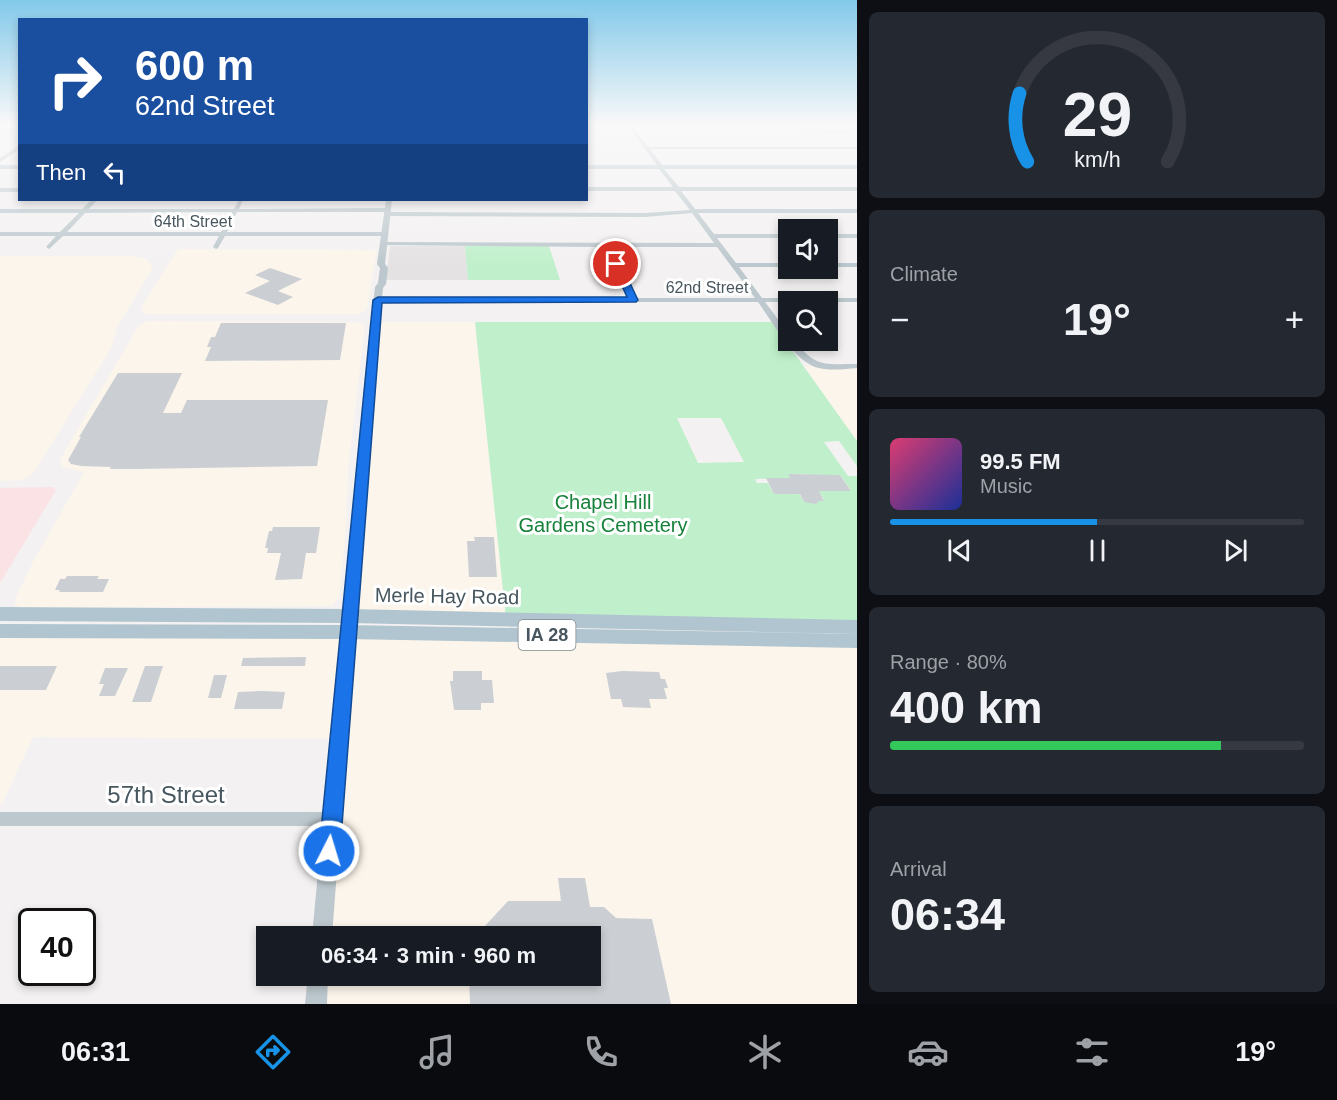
<!DOCTYPE html>
<html lang="en">
<head>
<meta charset="utf-8">
<style>
	body { margin:0; font-family:Helvetica,sans-serif; background:#242831; color:#f1f3f6; height:100vh; display:flex; flex-direction:column; font-size:22px; white-space:nowrap }
	* { box-sizing:border-box; margin:0 }
	p { font-size:20px; color:#9ea1a6 }
	.icon { flex:none; width:33px; height:33px; fill:none; stroke:currentColor; stroke-width:2; stroke-linecap:round; stroke-linejoin:round }
	.map { position:relative; flex:1; overflow:hidden }
	.drawer { display:flex; flex-direction:column; gap:12px; padding:12px; background:#0d0f14; width:480px }
	.drawer>* { flex:none }
	.banner { position:absolute; left:18px; top:18px; width:570px; height:183px; border-radius:0px; box-shadow:0 3px 9px #0003; background:#1a4fa0; color:#fff; overflow:hidden }
	.tools { position:absolute; left:778px; top:219px; display:grid; gap:12px }
	.tools a { display:grid; place-items:center; width:60px; height:60px; border-radius:0px; background:#171b24; box-shadow:0 3px 9px #0003; font-size:30px }
	.speed { position:absolute; left:18px; top:908px; display:flex; gap:12px; font-size:30px; font-weight:700; text-align:center }
	.speed>* { display:grid; place-content:center; width:78px; height:78px; border-radius:50%; background:#171b24; box-shadow:0 3px 9px #0003; line-height:1 }
	.speed .limit { border:3px solid #111; border-radius:9px; background:#fff; color:#111 }
	.pin { position:absolute; display:grid; place-items:center; width:51px; height:51px; color:#fff; margin:-26px; border:3px solid #fff; border-radius:50%; box-shadow:0 2px 6px #0007 }
	.me { position:absolute; width:66px; margin:-33px; rotate:5deg; stroke-linejoin:round; filter:drop-shadow(0 0 4px #0008) }
	.turn { display:flex; align-items:center; gap:21px; height:126px; padding:0 18px; font-size:27px }
	.turn .icon { width:78px; height:78px; stroke-width:2.5 }
	.turn b { display:block; font-size:42px; line-height:51px }
	.then { display:flex; align-items:center; height:57px; padding:0 18px; background:#0003; gap:12px; font-size:22px }
	.big { font-size:45px; font-weight:800; line-height:1.1 }
	.drawer .widget { flex:1; display:flex; flex-direction:column; justify-content:center; gap:9px; min-width:0; padding:0 21px; border-radius:9px; background:#242831 }
	.drawer .dial { align-items:center; gap:0 }
	.dial svg { height:156px; overflow:visible; fill:none; stroke:#363941; stroke-width:7; stroke-linecap:round; text-anchor:middle }
	.dial text { fill:#f1f3f6; stroke:none }
	.song { display:flex; align-items:center; gap:18px }
	.cover { width:72px; height:72px; border-radius:9px; background:linear-gradient(135deg,hsl(340 70% 55%),hsl(230 70% 35%)) }
	.played { height:6px; border-radius:3px; background:linear-gradient(90deg,#1892e6 50%,#363941 50%) }
	.keys { display:flex; justify-content:space-around; direction:ltr }
	.heat { display:flex; justify-content:space-between; align-items:center; font-size:33px; direction:ltr }
	.charge { height:9px; border-radius:4px; background:linear-gradient(90deg,#34c759 80%,#363941 0) }
	.trip { position:absolute; left:256px; top:926px; width:345px; height:60px; border-radius:0px; background:#171b24; box-shadow:0 3px 9px #0003; font-weight:800; line-height:60px; text-align:center }
	.tabs { display:flex; height:96px; justify-content:space-around; align-items:center; background:#090b0e; color:#9ea1a6 }
	.tabs .icon { width:42px; height:42px }
	.tabs .selected { color:#1892e6 }
	.tabs b { font-size:27px; color:#f1f3f6 }
	main { display:flex; flex:1; min-height:0 }
	.map>svg:first-child { display:block }
	.commercial { fill:#fcf5eb }
	.education { fill:#e4e2e3 }
	.medical { fill:#fbe2e4 }
	.green { fill:#c0f0cb; fill-rule:evenodd }
	.building { fill:#cbcfd3 }
	.lines { fill:none; stroke-linecap:round; stroke-linejoin:round }
	.minor { fill:#bcc8cd; fill-rule:evenodd }
	.tertiary { fill:#bcc8cd; fill-rule:evenodd }
	.primary { fill:#b0c5cf; fill-rule:evenodd }
	.route { fill:#1a73e8; stroke:#114b97; stroke-width:1.5 }
	.labels { text-anchor:middle; stroke-width:6; stroke-linejoin:round; paint-order:stroke }
	.far-street-label { font-size:16px; fill:#48575f; stroke:#fff }
	.shield { fill:#fff; stroke:#7f898f; stroke-width:1.5 }
	.shield-label { font-size:18px; font-weight:bold; fill:#48575f }
	.park-label { font-size:20px; fill:#17823b; stroke:#fff }
	.street-label { font-size:20px; fill:#48575f; stroke:#fff }
	.near-street-label { font-size:24px; fill:#48575f; stroke:#fff }
</style>
</head>
<body>
<main>
<div class="map">
<svg width="857" height="1004" viewBox="0 0 857 1004">
	<rect width="100%" height="100%" fill="#f3f1f1"/>
	<path class="commercial" d="M 178,249 L 377,250 L 367,309 L 360,314 L 145,314 L 141,308 Z
		M 0,256 L 131,256 L 147,259 L 153,267 L 117,327 L 111,348 L 33,474 L 23,480 L 0,481 Z
		M 147,321 L 358,322 L 365,324 L 348,471 L 346,530 L 339,598 L 332,606 L 22,608 L 15,605 L 15,599 L 33,562 L 84,472 L 63,467 L 60,462 L 62,456 L 139,325 Z
		M 376,322 L 475,322 L 506,619 L 349,616 Z
		M 804,366 L 857,366 L 857,442 Z
		M 0,631 L 857,641 L 857,1004 L 316,1004 L 318,975 L 591,975 L 591,936 L 322,936 L 339,739 L 33,737 L 2,804 L 0,804 Z"/>
	<path class="education" d="M 390,246 L 465,246 L 468,280 L 386,280 Z"/>
	<path class="medical" d="M 53,487 L 56,490 L 0,583 L 0,488 Z"/>
	<path class="green" d="M 465,246 L 549,246 L 560,280 L 468,280 Z
		M 475,322 L 772,322 L 857,441 L 857,466 L 839,441 L 824,442 L 848,476 L 857,476 L 857,627 L 506,619 ZM 677,418 L 721,418 L 744,462 L 698,463 ZM 789,474 L 808,474 L 810,478 L 814,475 L 840,475 L 851,490 L 817,488 L 824,500 L 804,502 L 796,488 L 774,494 L 768,483 L 757,483 L 755,479 L 790,478 Z"/>
	<path class="building" d="M 270,268 L 302,279 L 278,291 L 293,297 L 278,305 L 245,293 L 270,281 L 255,275 Z
		M 221,323 L 346,323 L 340,360 L 205,361 L 211,347 L 207,347 L 211,337 L 215,337 Z
		M 118,373 L 182,373 L 163,413 L 181,413 L 187,400 L 328,400 L 317,466 L 138,469 L 110,469 L 111,467 L 81,466 L 71,464 L 68,460 L 81,437 L 79,437 Z
		M 788,474 L 840,475 L 851,491 L 819,491 L 824,501 L 819,501 L 816,504 L 804,502 L 800,494 L 774,494 L 766,478 L 790,478 Z
		M 273,527 L 320,527 L 316,553 L 306,553 L 302,579 L 275,580 L 281,553 L 267,553 L 268,548 L 265,548 L 269,531 L 272,531 Z
		M 474,537 L 494,537 L 497,577 L 469,577 L 467,541 L 475,541 Z
		M 67,576 L 99,576 L 97,579 L 109,579 L 103,592 L 59,592 L 60,590 L 55,590 L 60,579 L 65,579 Z
		M 306,657 L 305,666 L 241,666 L 243,658 Z
		M 0,666 L 57,666 L 46,690 L 0,690 Z
		M 145,666 L 163,666 L 151,702 L 132,702 Z
		M 105,668 L 128,668 L 115,696 L 99,696 L 104,684 L 99,684 Z
		M 453,671 L 482,671 L 482,680 L 492,680 L 494,703 L 481,703 L 481,710 L 454,710 L 450,681 L 453,681 Z
		M 622,671 L 659,672 L 661,679 L 665,679 L 668,688 L 664,688 L 667,699 L 649,699 L 651,708 L 623,707 L 621,699 L 611,699 L 606,673 Z
		M 214,675 L 227,675 L 221,698 L 208,698 Z
		M 262,691 L 285,692 L 282,709 L 234,709 L 238,692 Z
		M 558,878 L 585,878 L 590,907 L 604,907 L 616,918 L 652,919 L 671,1004 L 470,1004 L 469,975 L 591,975 L 591,936 L 468,936 L 468,927 L 484,927 L 508,901 L 561,901 Z"/>
	<g class="lines">
		<path class="minor" d="M 628,126 L 632,126 L 648,147 L 857,147 L 857,149 L 650,149 L 662,165 L 857,165 L 857,169 L 664,169 L 679,187 L 857,187 L 857,191 L 681,191 L 695,209 L 857,209 L 857,213 L 698,213 L 714,234 L 789,234 L 789,238 L 717,238 L 736,263 L 789,263 L 789,267 L 739,267 L 762,298 L 857,298 L 857,302 L 765,302 L 789,334 L 789,340 L 794,340 C 816,368 824,364 857,364 L 857,368 C 845,369 831,371 819,368 C 795,363 772,321 758,302 L 375,302 L 375,298 L 628,298 L 606,247 L 382,245 L 381,244 L 384,242 L 714,243 L 692,213 L 645,217 L 387,216 L 384,214 L 387,212 L 645,213 L 690,210 L 675,191 L 586,191 L 586,187 L 673,187 L 659,169 L 586,169 L 586,165 L 657,165 ZM 612,247 L 717,247 L 755,298 L 636,298 Z
			M 0,129 L 20,129 L 20,131 L 0,131 Z
			M 857,130 L 857,132 L 803,134 L 801,133 Z
			M 20,145 L 20,149 L 0,162 L 0,158 Z
			M 0,165 L 20,165 L 20,169 L 0,169 Z
			M 0,188 L 20,188 L 20,192 L 0,192 Z
			M 91,200 L 97,200 L 89,209 L 234,209 L 239,200 L 243,200 L 239,209 L 388,208 L 391,210 L 388,212 L 237,212 L 227,232 L 385,232 L 388,234 L 385,236 L 225,236 L 218,248 L 216,249 L 213,247 L 219,236 L 63,236 L 49,249 L 46,247 L 56,236 L 0,236 L 0,232 L 60,232 L 79,213 L 0,213 L 0,209 L 82,209 ZM 232,212 L 221,232 L 67,232 L 85,213 Z
			M 828,234 L 857,234 L 857,238 L 828,238 Z
			M 828,263 L 857,263 L 857,267 L 828,267 Z
			M 0,812 L 332,812 L 338,814 L 340,819 L 338,824 L 332,826 L 0,826 Z"/>
		<path class="tertiary" d="M 386,200 L 392,200 L 385,264 L 388,268 L 386,284 L 383,288 L 375,376 L 332,936 L 312,936 L 365,376 L 375,287 L 378,283 L 380,268 L 377,264 Z
			M 308,975 L 328,975 L 327,1004 L 305,1004 Z"/>
		<path class="primary" d="M 0,607 L 349,609 L 857,620 L 857,634 L 349,623 L 0,621 Z
			M 0,624 L 347,625 L 857,634 L 857,648 L 347,639 L 0,638 Z"/>
	</g>
	<linearGradient id="sky" x2="0" y2="1"><stop stop-color="#83c9ea"/><stop offset="0.47" stop-color="#faf9f9"/><stop offset="1" stop-color="#faf9f9" stop-opacity="0"/></linearGradient>
	<rect width="857" height="266" fill="url(#sky)"/>
	<path class="route" d="M 616,261 L 621,264 L 638,300 L 636,302 L 382,303 L 340,851 L 337,858 L 329,861 L 322,858 L 319,851 L 373,300 L 378,297 L 627,297 L 612,264 Z"/>
	<g class="labels">
		<g class="far-street-label">
			<text x="193" y="227">64th Street</text>
			<text x="707" y="293">62nd Street</text>
		</g>
		<rect class="shield" x="518.5" y="620" width="57" height="30" rx="4.5"/>
		<g class="shield-label">
			<text x="547" y="641">IA 28</text>
		</g>
		<g class="park-label">
			<text x="603" y="509">Chapel Hill<tspan x="603" dy="23">Gardens Cemetery</tspan></text>
		</g>
		<g class="street-label">
			<text transform="translate(447 596) rotate(1)" y="7">Merle Hay Road</text>
		</g>
		<g class="near-street-label">
			<text x="166" y="803">57th Street</text>
		</g>
	</g>
</svg>
<div class="tools">
<a><svg class="icon" aria-label="sound" viewBox="0 0 24 24"><path d="M4 9h4l5-4v14l-5-4H4zM17 9q2 3 0 6"/></svg></a>
<a><svg class="icon" aria-label="search" viewBox="0 0 24 24"><circle cx="10" cy="10" r="6"/><path d="M15 15l6 6"/></svg></a>
</div>
<div class="speed"><div class="limit">40</div></div>
<div class="pin" style="left:616px;top:264px;background:#d93025"><svg class="icon" aria-label="arrive" viewBox="0 0 24 24"><path d="M6 21V4h12l-3 4 3 4H6"/></svg></div>
<svg class="me" style="left:329px;top:851px" viewBox="-20 -20 40 40"><circle r="17" fill="#1a73e8" stroke="#fff" stroke-width="3"/><path d="M0-11L8 9 0 5-8 9z" fill="#fff"/></svg>
<div class="trip">06:34 · 3 min · 960 m</div>
<div class="banner">
<div class="turn"><svg class="icon" aria-label="right" viewBox="0 0 24 24"><path d="M7 20v-9h11M14 6l5 5-5 5"/></svg><div><b>600 m</b>62nd Street</div></div>
<div class="then">Then<svg class="icon" aria-label="left" viewBox="0 0 24 24"><path d="M17 20v-9H6M10 6l-5 5 5 5"/></svg></div>
</div>
</div>
<section class="drawer">
<div class="widget dial"><svg viewBox="0 0 100 80">
<path d="M14 69A42 42 0 1 1 86 69"/>
<path d="M14 69A42 42 0 0 1 10 34" stroke="#1892e6"/>
<text x="50" y="56" font-size="32" font-weight="700">29</text>
<text x="50" y="72" font-size="11">km/h</text>
</svg></div>
<div class="widget"><p>Climate</p>
<div class="heat"><a>−</a><b class="big">19°</b><a>+</a></div>
</div>
<div class="widget">
<div class="song"><i class="cover"></i><div><b>99.5 FM</b><p>Music</p></div></div>
<div class="played"></div>
<div class="keys"><svg class="icon" aria-label="previous" viewBox="0 0 24 24"><path d="M18 5L8 12l10 7zM5 5v14"/></svg><svg class="icon" aria-label="pause" viewBox="0 0 24 24"><path d="M8 5v14M16 5v14"/></svg><svg class="icon" aria-label="next" viewBox="0 0 24 24"><path d="M6 5l10 7-10 7zM19 5v14"/></svg></div>
</div>
<div class="widget"><p>Range · 80%</p><b class="big">400 km</b><div class="charge"></div></div>
<div class="widget"><p>Arrival</p><b class="big">06:34</b></div>
</section>
</main>
<nav class="tabs">
<b>06:31</b>
<svg class="icon selected" aria-label="directions" viewBox="0 0 24 24"><path d="M12 3l9 9-9 9-9-9zM9 14v-3h6M13 9l2 2-2 2"/></svg>
<svg class="icon" aria-label="music" viewBox="0 0 24 24"><path d="M9 18V5l10-2v13"/><circle cx="6" cy="18" r="3"/><circle cx="16" cy="16" r="3"/></svg>
<svg class="icon" aria-label="phone" viewBox="0 0 24 24"><path d="M5 4h4l2 5-3 2q2 4 5 5l2-3 5 2v4C11 20 4 13 5 4z"/></svg>
<svg class="icon" aria-label="climate" viewBox="0 0 24 24"><path d="M12 3v18M4 7l16 10M4 17L20 7"/></svg>
<svg class="icon" aria-label="car" viewBox="0 0 24 24"><path d="M5 17H2v-5l4-1 3-4h7l3 4 3 1v5h-3M9 17h6M6 11h13"/><circle cx="7" cy="17" r="2"/><circle cx="17" cy="17" r="2"/></svg>
<svg class="icon" aria-label="filters" viewBox="0 0 24 24"><path d="M4 7h16M4 17h16"/><circle cx="9" cy="7" r="2"/><circle cx="15" cy="17" r="2"/></svg>
<b>19°</b>
</nav>
</body>
</html>
